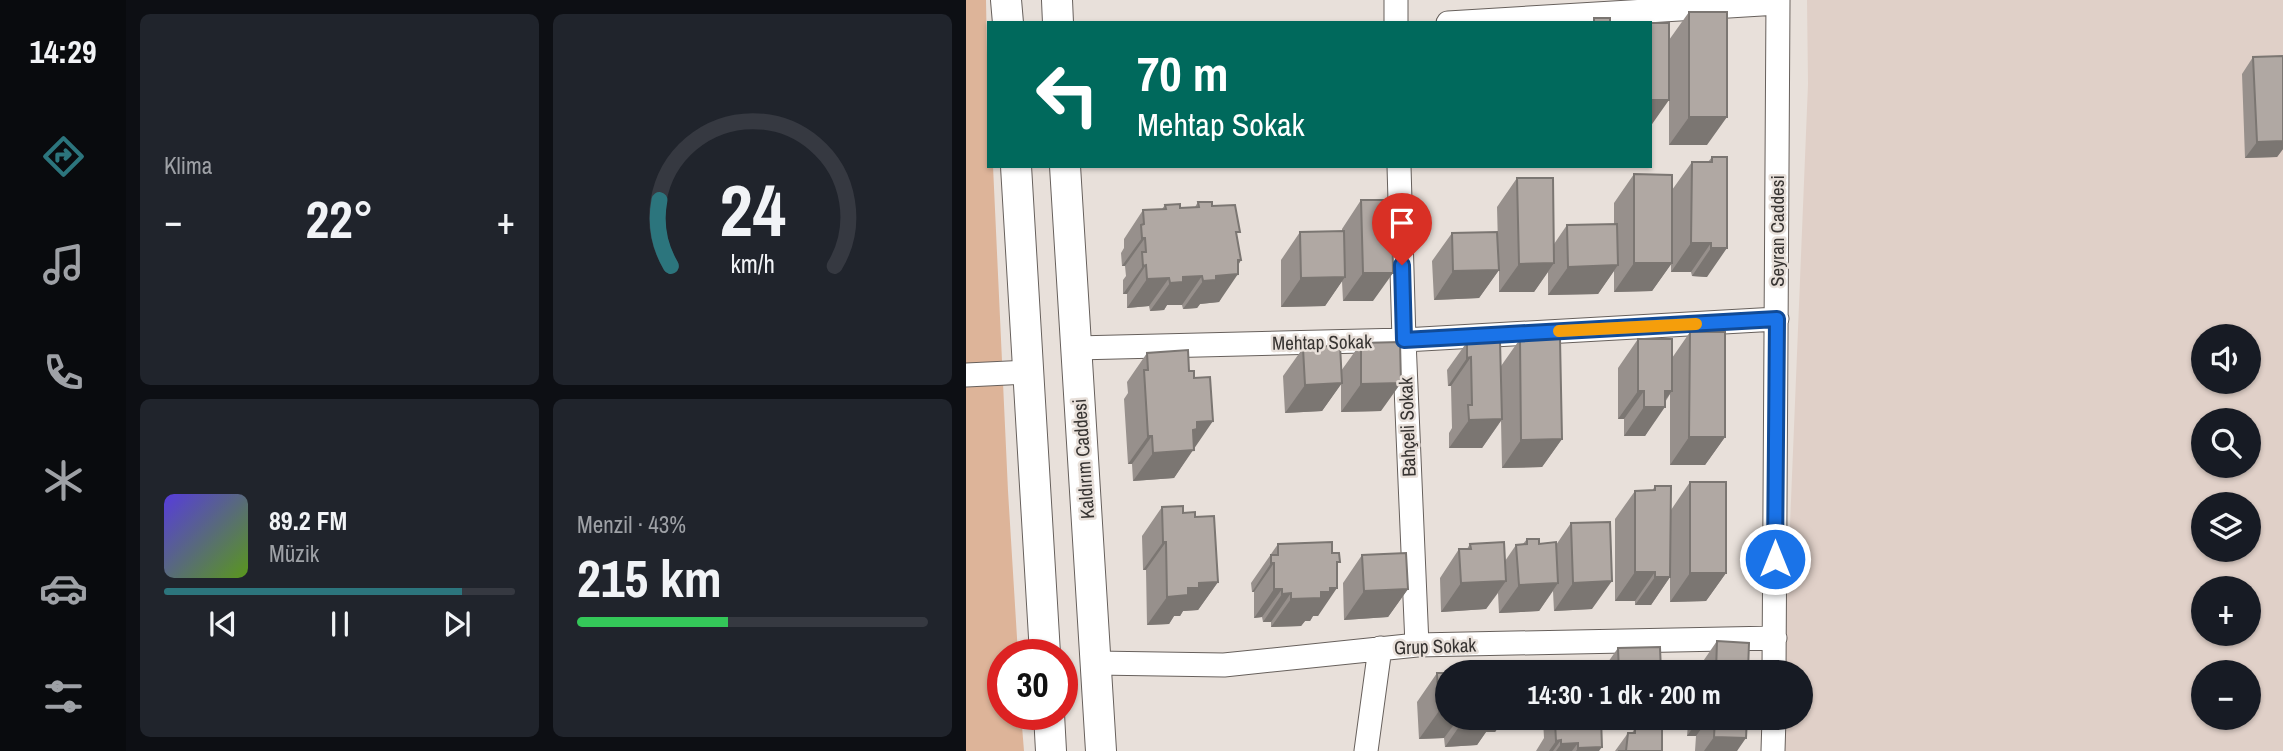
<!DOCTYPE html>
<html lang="tr">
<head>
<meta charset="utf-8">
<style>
	body { margin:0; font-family:"Archivo Narrow",sans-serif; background:#20242c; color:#f1f3f6; height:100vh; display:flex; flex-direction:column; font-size:26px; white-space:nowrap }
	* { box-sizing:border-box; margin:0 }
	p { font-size:23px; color:#9ea1a6 }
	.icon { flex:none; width:38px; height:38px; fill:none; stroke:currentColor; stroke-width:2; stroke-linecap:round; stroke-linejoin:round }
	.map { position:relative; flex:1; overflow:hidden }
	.side { display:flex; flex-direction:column; gap:14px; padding:14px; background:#0d0f14; width:840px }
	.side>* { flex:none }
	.hud { position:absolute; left:21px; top:21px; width:665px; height:147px; border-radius:0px; box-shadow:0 2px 5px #0004; background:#00695c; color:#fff; overflow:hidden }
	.tools { position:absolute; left:1225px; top:324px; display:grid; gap:14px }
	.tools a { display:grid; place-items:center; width:70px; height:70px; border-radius:50%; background:#171b24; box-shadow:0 2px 5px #0004; font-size:35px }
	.speed { position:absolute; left:21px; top:639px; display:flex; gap:14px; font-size:35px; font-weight:700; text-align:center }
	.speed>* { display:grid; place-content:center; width:91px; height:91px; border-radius:50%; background:#171b24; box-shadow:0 2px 5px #0004; line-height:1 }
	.speed .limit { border:10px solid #d22; background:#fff; color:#111 }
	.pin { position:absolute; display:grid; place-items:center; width:60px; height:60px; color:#fff; margin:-72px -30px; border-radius:50% 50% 50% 0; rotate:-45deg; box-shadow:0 0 7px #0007 }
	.pin .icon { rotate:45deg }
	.me { position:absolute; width:77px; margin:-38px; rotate:0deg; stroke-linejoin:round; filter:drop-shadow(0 0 5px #0008) }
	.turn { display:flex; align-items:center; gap:24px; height:147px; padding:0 35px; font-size:32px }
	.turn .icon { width:91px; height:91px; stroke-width:2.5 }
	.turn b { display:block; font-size:49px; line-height:60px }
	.big { font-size:52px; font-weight:700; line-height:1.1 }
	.side .card { flex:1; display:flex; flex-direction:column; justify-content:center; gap:10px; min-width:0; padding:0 24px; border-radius:10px; background:#20242c }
	.side .dial { align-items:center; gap:0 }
	.dial svg { height:182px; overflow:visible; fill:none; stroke:#363941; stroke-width:7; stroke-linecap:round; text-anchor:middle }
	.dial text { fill:#f1f3f6; stroke:none }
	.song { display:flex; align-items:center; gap:21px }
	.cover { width:84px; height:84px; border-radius:10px; background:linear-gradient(135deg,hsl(250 70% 55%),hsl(90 70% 35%)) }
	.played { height:7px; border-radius:4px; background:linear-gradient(90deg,#2c757d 85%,#363941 85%) }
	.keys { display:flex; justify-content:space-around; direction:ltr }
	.heat { display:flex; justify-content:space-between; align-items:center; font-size:38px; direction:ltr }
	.charge { height:10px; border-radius:5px; background:linear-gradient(90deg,#34c759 43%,#363941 0) }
	.side .tiles { flex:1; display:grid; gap:14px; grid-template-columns:repeat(2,1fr) }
	.trip { position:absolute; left:469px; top:660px; width:378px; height:70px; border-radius:35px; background:#171b24; box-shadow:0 2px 5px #0004; font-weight:700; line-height:70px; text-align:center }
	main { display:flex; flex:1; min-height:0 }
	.dock { display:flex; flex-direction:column; width:126px; justify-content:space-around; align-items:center; background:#090b0e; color:#9ea1a6 }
	.dock .icon { width:49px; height:49px }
	.dock .selected { color:#2c757d }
	.dock b { font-size:32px; color:#f1f3f6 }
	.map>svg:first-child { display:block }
	.built { fill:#e0d0c8; fill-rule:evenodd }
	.green { fill:#ddb499 }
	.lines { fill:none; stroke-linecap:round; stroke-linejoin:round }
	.minor-casing { stroke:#67605c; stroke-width:25 }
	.tertiary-casing { stroke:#67605c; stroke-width:32 }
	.minor { stroke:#fff; stroke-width:23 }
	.tertiary { stroke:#fff; stroke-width:30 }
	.wall { fill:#97908c }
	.shaded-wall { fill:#7b7672 }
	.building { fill:#b0a8a3; stroke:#7b7672; stroke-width:2 }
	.route-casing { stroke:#114b97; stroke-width:18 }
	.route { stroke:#1a73e8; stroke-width:12 }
	.slow { stroke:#f59e0b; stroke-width:12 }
	.labels { text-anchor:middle; stroke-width:5; stroke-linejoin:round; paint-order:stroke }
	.street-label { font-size:19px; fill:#373432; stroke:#e8e0da }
</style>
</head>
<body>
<main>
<nav class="dock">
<b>14:29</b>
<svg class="icon selected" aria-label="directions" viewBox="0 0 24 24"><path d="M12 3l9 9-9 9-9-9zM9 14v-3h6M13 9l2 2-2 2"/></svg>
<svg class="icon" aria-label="music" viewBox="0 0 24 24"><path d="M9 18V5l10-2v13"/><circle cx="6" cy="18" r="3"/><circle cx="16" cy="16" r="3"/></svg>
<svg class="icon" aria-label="phone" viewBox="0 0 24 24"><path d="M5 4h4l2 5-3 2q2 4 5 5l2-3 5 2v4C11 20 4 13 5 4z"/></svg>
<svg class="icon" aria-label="climate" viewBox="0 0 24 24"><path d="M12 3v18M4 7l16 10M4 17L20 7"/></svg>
<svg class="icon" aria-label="car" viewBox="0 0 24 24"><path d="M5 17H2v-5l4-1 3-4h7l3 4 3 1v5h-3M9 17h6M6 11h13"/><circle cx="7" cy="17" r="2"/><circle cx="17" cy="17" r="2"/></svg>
<svg class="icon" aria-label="filters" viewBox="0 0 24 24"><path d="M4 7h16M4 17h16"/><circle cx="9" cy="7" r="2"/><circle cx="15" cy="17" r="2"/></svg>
</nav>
<section class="side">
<div class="tiles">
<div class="card"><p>Klima</p>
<div class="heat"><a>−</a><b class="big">22°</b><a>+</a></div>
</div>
<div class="card dial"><svg viewBox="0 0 100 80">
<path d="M14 69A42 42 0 1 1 86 69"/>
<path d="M14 69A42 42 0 0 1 9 40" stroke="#2c757d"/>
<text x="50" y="56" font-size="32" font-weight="700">24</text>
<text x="50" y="72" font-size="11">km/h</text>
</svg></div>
<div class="card">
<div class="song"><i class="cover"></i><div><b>89.2 FM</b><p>Müzik</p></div></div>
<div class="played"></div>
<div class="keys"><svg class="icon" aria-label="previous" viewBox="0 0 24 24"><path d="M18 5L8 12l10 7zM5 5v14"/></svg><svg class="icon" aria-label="pause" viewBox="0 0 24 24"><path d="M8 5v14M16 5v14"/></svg><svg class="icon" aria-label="next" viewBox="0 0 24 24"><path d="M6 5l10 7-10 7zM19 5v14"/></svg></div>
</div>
<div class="card"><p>Menzil · 43%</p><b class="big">215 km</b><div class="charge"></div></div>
</div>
</section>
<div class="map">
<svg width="1317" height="751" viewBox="0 0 1317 751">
	<rect width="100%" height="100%" fill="#e8e0da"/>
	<path class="built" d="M 841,0 L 1317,0 L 1317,751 L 815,751 L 817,718 L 835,718 L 835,672 L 818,672 L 842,84 ZM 1237,336 L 1283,336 L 1283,382 L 1237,382 ZM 1237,420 L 1283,420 L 1283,466 L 1237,466 ZM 1237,504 L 1283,504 L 1283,550 L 1237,550 ZM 1237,588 L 1283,588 L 1283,634 L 1237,634 ZM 1237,672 L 1283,672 L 1283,718 L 1237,718 Z"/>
	<path class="green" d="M 0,0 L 20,0 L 23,166 L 27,166 L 42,491 L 52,654 L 37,654 L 37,714 L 55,714 L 58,751 L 0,751 Z"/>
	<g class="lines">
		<g class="minor-casing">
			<path id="minor" d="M 430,23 L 430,0
				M 482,23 L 812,3
				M 433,166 L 438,340 L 451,645
				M 110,348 L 438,340 L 811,319
				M 0,375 L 63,372
				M 130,663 L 258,665 L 451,645 L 809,638
				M 808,672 L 812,0
				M 400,751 L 414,648
				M 807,751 L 808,718"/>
		</g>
		<g class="tertiary-casing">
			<path id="tertiary" d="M 40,0 L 42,23
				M 91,0 L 92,23
				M 50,166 L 79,654
				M 99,166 L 135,751
				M 83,714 L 85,751"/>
		</g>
		<use href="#minor" class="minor"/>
		<use href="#tertiary" class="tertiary"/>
	</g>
	<path class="wall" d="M 723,12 L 741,145 L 703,145 L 703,40 Z
		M 1317,56 L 1317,149 L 1311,157 L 1279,158 L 1276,74 L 1287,57 Z
		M 746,157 L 761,157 L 741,277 L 726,276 L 725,272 L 705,272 L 705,264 L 686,291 L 648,292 L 648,271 L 632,294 L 582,295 L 582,272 L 568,292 L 533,292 L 533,270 L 513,298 L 468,300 L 466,261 L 486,233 L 532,244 L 531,207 L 551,178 L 588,244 L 601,225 L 648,224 L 648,203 L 668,174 L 706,190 L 726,162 L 742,162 Z
		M 395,200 L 407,301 L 377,301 L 376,281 L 359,306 L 315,307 L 315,260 L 334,232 L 376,231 L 376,229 Z
		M 232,202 L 246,206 L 271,236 L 275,260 L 253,302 L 234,304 L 231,308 L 217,309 L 216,305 L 201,305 L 198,310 L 184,311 L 183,306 L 161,308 L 161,294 L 157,294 L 157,280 L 160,276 L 159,266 L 156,266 L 155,253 L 158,248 L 158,239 L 177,210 L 196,209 L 199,205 L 214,208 L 229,207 Z
		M 724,332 L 759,437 L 739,465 L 704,465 L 704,394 L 679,436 L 658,436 L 658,419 L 652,419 L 652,368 L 672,339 L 706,358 Z
		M 554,339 L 596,439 L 576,467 L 536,468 L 535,421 L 516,448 L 483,448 L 483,433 L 486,428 L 485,386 L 482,386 L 481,370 L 501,342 L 535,366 Z
		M 395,343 L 415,411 L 375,412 L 375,384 L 356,411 L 319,413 L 317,376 L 337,348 L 375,371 Z
		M 181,353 L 223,371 L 228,378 L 228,447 L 208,478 L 167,481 L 166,464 L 162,464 L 158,399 L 162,393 L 161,382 Z
		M 724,482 L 760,573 L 740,601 L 704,602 L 704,577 L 685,605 L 669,605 L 669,601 L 649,601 L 649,519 L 669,491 L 686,491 L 689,486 L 705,510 Z
		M 196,507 L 229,517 L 252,582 L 232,610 L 217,611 L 214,616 L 208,616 L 203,624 L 181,625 L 180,570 L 177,570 L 176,536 Z
		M 605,523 L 626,609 L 588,611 L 587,591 L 573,611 L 533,613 L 532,593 L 520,609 L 475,612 L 474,578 L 493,549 L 501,549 L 504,544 L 539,561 L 550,545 L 557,544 L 561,539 L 573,544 L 590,545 Z
		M 312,544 L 366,553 L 371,565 L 352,616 L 347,616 L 344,621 L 339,621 L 335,626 L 305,627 L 305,622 L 297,622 L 296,617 L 288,618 L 288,592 L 286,592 L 285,583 Z
		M 396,555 L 442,589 L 422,617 L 378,620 L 377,583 Z
		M 751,641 L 782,672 L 731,672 L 731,670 Z
		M 652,648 L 695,672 L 635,672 Z
		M 471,673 L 481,718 L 539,718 L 529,732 L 520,732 L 511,745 L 479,747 L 478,738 L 453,739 L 451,702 Z
		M 568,718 L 635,718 L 633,751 L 570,751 L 578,738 L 577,720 L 568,721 Z
		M 726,718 L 781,718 L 771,751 L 729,751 L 730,736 L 721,736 L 722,724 Z
		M 669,728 L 696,751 L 649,751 L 662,733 L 666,733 Z"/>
	<path class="shaded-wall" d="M 684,100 L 703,100 L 684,127 Z
		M 723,117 L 761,117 L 741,145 L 703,145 Z
		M 1317,141 L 1317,149 L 1311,157 L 1279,158 L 1291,142 Z
		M 176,238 L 179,238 L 159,266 L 156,266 Z
		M 725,243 L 745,243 L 725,272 L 705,272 Z
		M 745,248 L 761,248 L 741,277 L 726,276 Z
		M 272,260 L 275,260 L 265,275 L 272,274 L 253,302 L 234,304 L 231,308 L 217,309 L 237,281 L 250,276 Z
		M 588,263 L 568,292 L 533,292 L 553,264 Z
		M 668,263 L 706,263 L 686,291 L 648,292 Z
		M 180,265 L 161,294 L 157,294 L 177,266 Z
		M 652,265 L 632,294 L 582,295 L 602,267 Z
		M 533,270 L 513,298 L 468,300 L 487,271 Z
		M 397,273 L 427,273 L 407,301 L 377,301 Z
		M 236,276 L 216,305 L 201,305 L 198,310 L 184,311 L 204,283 L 217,277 Z
		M 379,277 L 359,306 L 315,307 L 335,278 Z
		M 203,278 L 183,306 L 161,308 L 181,279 Z
		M 505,357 L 485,386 L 482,386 L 501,358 Z
		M 376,383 L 356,411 L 319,413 L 339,385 Z
		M 435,383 L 415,411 L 375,412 L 395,384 Z
		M 672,391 L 678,391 L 658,419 L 652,419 Z
		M 699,391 L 706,391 L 694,407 L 699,407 L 679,436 L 658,436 L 678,407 Z
		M 536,419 L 516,448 L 483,448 L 503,420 Z
		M 247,421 L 208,478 L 167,481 L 187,453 L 231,422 Z
		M 182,436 L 186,436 L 166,464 L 162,464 Z
		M 723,437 L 759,437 L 739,465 L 704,465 Z
		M 596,439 L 576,467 L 536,468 L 555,440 Z
		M 197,542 L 200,542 L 180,570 L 177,570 Z
		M 305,563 L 308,563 L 288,592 L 286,592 Z
		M 669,572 L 689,572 L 669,601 L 649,601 Z
		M 724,573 L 760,573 L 740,601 L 704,602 Z
		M 689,577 L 704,577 L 685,605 L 669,605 Z
		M 540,581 L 520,609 L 475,612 L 495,583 Z
		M 646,581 L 626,609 L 588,611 L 607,583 Z
		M 252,582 L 232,610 L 217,611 L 214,616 L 208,616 L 203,624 L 181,625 L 201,597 L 233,583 Z
		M 592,583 L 573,611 L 533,613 L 553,585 Z
		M 364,588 L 371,588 L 352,616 L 347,616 L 344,621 L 339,621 L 335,626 L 305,627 L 325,599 Z
		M 308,589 L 316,589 L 296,617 L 288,618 Z
		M 442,589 L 422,617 L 378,620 L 398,591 Z
		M 325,593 L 305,622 L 297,622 L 316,594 Z
		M 473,711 L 481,711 L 481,718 L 493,718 L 478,738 L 453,739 Z
		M 499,718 L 539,718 L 529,732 L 520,732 L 511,745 L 479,747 Z
		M 570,718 L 579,718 L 577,720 L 568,721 Z
		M 734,718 L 743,718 L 730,736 L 721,736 Z
		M 748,737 L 780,738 L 771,751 L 738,751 Z
		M 595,740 L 587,751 L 583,751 L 590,741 Z
		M 612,743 L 606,751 L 590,751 L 595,744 Z
		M 636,747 L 633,751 L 610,751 L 612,748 Z"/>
	<path class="building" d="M 723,12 L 761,12 L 761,117 L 723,117 Z
		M 628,18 L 644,18 L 644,23 L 628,23 Z
		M 684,23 L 703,23 L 703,100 L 684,100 Z
		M 1317,56 L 1317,141 L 1291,142 L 1287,57 Z
		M 746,157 L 761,157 L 761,248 L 745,248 L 745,243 L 725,243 L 726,162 L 746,162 Z
		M 668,174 L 706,175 L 706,263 L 668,263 Z
		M 551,178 L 587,178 L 588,263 L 553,264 Z
		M 395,200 L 426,200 L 427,273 L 397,273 Z
		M 232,202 L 246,202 L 246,206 L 269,205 L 274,232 L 270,232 L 275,260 L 272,260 L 272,274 L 250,276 L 250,280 L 237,281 L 236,276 L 217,277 L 217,282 L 204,283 L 203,278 L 181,279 L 180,265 L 177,266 L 176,252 L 180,252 L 179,238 L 176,238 L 175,225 L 178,224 L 177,210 L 200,209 L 199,205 L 214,204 L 214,208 L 233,207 Z
		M 651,224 L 652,265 L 602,267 L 601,225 Z
		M 378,231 L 379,277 L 335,278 L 334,232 Z
		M 531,232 L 533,270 L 487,271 L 486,233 Z
		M 724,332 L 759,332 L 759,437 L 723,437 Z
		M 554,339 L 594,339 L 596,439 L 555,440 Z
		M 672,339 L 706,339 L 706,391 L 699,391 L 699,407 L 678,407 L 678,391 L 672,391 Z
		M 534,341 L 536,419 L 503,420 L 502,405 L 506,405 L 505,357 L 501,358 L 501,342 Z
		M 434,342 L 435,383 L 395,384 L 395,343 Z
		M 374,345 L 376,383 L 339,385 L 337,348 Z
		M 222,350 L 223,371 L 228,371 L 228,378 L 244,377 L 247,421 L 231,422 L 231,429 L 227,430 L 228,450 L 187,453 L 186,436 L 182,436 L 178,370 L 182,370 L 181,353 Z
		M 724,482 L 760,482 L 760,573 L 724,573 Z
		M 689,486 L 705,486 L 704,577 L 689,577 L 689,572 L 669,572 L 669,491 L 689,490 Z
		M 217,506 L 217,513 L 229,512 L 229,517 L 248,516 L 252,582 L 233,583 L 233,588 L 222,588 L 222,595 L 201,597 L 200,542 L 197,542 L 196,507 Z
		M 644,522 L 646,581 L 607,583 L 605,523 Z
		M 561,539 L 573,539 L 573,544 L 590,542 L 592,583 L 553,585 L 550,545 L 561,544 Z
		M 366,542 L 366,553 L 373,553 L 374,562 L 371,562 L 371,588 L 364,588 L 364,592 L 355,592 L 355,598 L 325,599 L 325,593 L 316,594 L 316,589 L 308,589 L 308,563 L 305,563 L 305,555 L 312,555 L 312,544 Z
		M 538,542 L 540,581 L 495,583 L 493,549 L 505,549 L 504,544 Z
		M 440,553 L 442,589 L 398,591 L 396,555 Z
		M 751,641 L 783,643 L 782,672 L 750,672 Z
		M 694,647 L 695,672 L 653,672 L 652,648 Z
		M 632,662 L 632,672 L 592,672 L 592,670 L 608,669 L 608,663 Z
		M 548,670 L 548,672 L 498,672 Z
		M 471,673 L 481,673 L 481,711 L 473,711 Z
		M 598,718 L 635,718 L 636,747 L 612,748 L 612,743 L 595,744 L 595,740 L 590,741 L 589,722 L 598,721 Z
		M 749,718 L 781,718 L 780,738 L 748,737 Z
		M 696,727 L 696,751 L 652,751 L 660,751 L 662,733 L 669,733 L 669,728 Z"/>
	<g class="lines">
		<g class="route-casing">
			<path id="route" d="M 436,265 L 438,340 L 811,319 L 809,559"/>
		</g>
		<use href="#route" class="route"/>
		<path class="slow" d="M 593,331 L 730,324"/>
	</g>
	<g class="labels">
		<g class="street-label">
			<text transform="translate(811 231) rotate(-90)" y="7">Seyran Caddesi</text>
			<text transform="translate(356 342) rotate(-1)" y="7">Mehtap Sokak</text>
			<text transform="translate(441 427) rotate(-92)" y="7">Bahçeli Sokak</text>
			<text transform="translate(117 459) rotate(-94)" y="7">Kaldırım Caddesi</text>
			<text transform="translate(469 646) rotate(-2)" y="7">Grup Sokak</text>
		</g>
	</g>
</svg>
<div class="tools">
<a><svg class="icon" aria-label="sound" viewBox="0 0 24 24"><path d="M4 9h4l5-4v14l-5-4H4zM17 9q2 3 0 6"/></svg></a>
<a><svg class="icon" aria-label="search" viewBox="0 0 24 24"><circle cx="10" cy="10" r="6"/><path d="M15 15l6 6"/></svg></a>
<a><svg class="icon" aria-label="layers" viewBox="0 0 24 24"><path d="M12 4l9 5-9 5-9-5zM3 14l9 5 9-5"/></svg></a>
<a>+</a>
<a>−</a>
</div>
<div class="speed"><div class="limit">30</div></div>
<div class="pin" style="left:436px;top:265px;background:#d93025"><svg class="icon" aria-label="arrive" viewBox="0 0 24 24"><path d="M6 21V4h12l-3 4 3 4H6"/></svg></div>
<svg class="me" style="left:809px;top:559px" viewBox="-20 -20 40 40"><circle r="17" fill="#1a73e8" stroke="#fff" stroke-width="3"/><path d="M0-11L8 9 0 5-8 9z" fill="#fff"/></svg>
<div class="trip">14:30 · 1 dk · 200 m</div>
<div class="hud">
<div class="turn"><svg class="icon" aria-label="left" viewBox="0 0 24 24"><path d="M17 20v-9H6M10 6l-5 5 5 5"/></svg><div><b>70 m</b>Mehtap Sokak</div></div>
</div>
</div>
</main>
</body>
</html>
